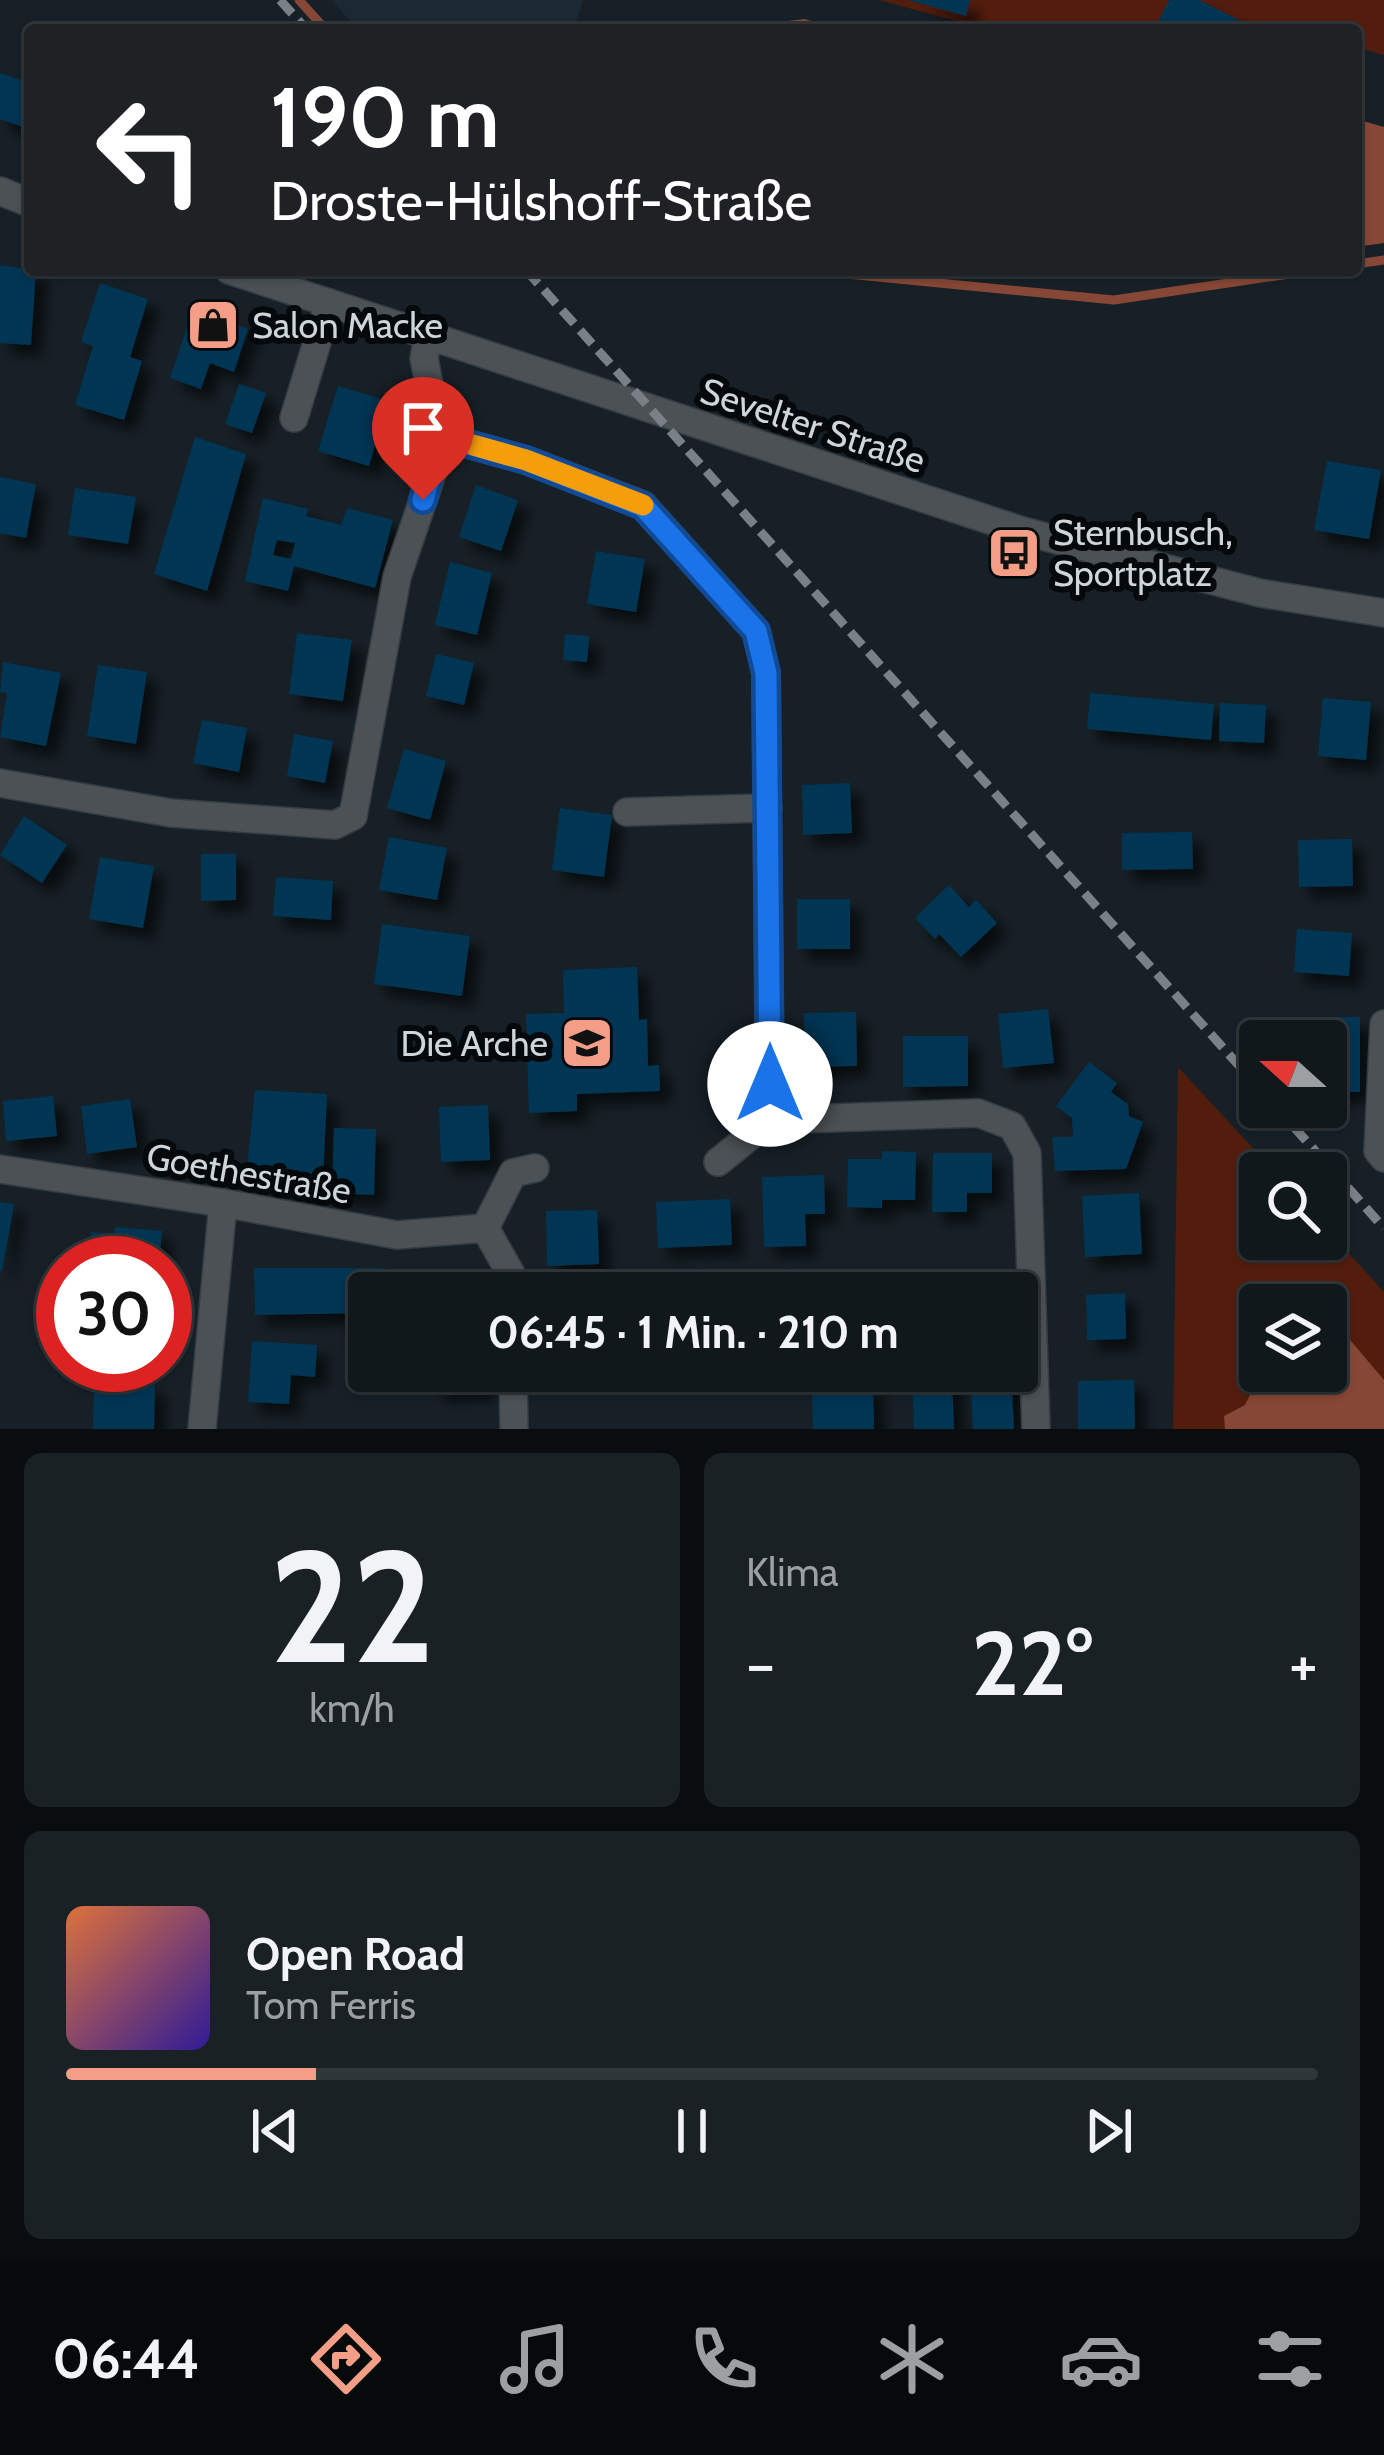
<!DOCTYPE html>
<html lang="de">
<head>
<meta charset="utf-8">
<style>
	body { margin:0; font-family:Cabin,sans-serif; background:#192125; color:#f1f3f6; height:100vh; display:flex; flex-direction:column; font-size:45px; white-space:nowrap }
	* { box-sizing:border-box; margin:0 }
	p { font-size:39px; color:#9ca0a3 }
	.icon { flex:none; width:66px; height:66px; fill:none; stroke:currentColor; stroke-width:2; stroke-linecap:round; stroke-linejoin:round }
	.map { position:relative; height:1429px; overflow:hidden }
	.panel { display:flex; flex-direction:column; gap:24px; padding:24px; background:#090d0f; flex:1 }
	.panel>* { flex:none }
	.guide { position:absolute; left:24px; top:24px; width:1338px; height:252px; border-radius:12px; box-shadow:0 3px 9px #0004,0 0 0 3px #30373b; background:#202124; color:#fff; overflow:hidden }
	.needle { width:78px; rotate:291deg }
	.buttons { position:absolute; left:1239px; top:1020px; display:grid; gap:24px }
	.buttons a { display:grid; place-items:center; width:108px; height:108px; border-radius:12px; background:#10181c; box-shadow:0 3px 9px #0004,0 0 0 3px #30373b; font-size:60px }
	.speed { position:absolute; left:36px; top:1236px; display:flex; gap:24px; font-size:60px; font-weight:700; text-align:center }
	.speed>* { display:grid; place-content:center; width:156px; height:156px; border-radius:50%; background:#10181c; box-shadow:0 3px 9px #0004,0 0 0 3px #30373b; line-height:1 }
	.speed .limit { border:18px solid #d22; background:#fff; color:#111 }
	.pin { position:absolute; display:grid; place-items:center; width:102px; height:102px; color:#fff; margin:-123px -51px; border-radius:50% 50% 50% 0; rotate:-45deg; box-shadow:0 0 12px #0007 }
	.pin .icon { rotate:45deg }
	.me { position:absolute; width:132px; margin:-66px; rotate:0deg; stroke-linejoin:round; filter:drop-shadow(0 0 9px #0008) }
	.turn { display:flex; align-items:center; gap:42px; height:252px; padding:0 48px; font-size:54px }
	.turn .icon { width:156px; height:156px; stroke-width:2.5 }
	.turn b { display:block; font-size:84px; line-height:102px }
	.big { font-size:90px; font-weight:700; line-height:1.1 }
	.panel .widget { flex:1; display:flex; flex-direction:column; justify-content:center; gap:18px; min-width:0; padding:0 42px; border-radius:18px; background:#192125 }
	.panel .dial { align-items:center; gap:0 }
	.dial b { font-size:156px; line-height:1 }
	.song { display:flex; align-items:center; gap:36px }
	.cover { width:144px; height:144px; border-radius:18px; background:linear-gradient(135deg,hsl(20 70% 55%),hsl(250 70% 35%)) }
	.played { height:12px; border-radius:6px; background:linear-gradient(90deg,#f49e87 20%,#30373b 20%) }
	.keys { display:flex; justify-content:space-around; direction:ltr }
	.heat { display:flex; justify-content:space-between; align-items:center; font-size:66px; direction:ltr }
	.panel .tiles { flex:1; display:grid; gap:24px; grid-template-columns:1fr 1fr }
	.widget:last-child { grid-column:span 2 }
	.trip { position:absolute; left:348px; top:1272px; width:690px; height:120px; border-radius:12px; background:#10181c; box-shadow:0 3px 9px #0004,0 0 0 3px #30373b; font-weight:700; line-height:120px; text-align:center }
	.menu { display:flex; height:192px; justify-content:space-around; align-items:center; background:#060a0b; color:#9ca0a3 }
	.menu .icon { width:84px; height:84px }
	.menu .active { color:#f49e87 }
	.menu b { font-size:54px; color:#f1f3f6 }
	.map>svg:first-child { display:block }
	.built { fill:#1a2934 }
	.green { fill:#531d0e; fill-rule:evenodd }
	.water { fill:#874736 }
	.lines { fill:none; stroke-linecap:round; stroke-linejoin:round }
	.stream { stroke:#874736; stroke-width:9 }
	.building { fill:#003653; fill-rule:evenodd; filter:url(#shadow) }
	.minor-casing { stroke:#343d43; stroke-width:30 }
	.minor { stroke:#4c5155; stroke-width:27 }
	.rail { stroke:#798186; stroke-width:9; stroke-dasharray:18 9; stroke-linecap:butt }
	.route-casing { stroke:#114b97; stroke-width:30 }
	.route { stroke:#1a73e8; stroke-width:21 }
	.slow { stroke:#f59e0b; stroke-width:21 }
	.labels { text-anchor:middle; stroke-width:12; stroke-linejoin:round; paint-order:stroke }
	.poi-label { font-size:36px; fill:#cfd5d9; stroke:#06090c; text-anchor:start }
	.street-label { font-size:36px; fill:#cfd5d9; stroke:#06090c }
</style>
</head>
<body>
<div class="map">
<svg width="1384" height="1429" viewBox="0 0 1384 1429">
	<defs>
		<filter id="shadow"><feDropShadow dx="11" dy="11" stdDeviation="6" flood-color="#0009"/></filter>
	</defs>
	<rect width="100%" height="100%" fill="#162026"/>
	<path class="built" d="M 332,0 L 583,0 L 573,30 L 358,30 Z"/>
	<path class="green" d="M 879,0 L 1384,0 L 1384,55 L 1356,47 L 1356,30 L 989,30 Z
		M 1178,1067 L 1276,1173 L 1260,1173 L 1260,1239 L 1326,1239 L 1326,1228 L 1384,1292 L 1384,1429 L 1173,1429 ZM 1260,1305 L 1326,1305 L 1326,1371 L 1260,1371 Z"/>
	<path class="water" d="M 805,19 L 837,30 L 720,30 L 720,29 Z
		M 1356,119 L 1384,127 L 1384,243 L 1356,247 Z
		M 1326,1321 L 1334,1321 L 1384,1380 L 1384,1429 L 1225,1429 L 1224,1416 L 1245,1405 L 1262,1371 L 1326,1371 Z"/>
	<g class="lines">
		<path class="stream" d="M 299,0 L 326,30
			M 1356,264 L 1384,260
			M 806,270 L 1114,300 L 1316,270"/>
	</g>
	<path class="building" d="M 908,0 L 970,0 L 966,16 Z
		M 1169,0 L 1199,0 L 1245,23 L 1242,30 L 1164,30 L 1156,26 Z
		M 0,73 L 30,83 L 30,107 L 23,127 L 0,119 Z
		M 0,265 L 36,270 L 31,345 L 0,343 Z
		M 100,283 L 148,299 L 130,357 L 142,361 L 124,420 L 75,405 L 93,346 L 81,342 Z
		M 193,310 L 248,329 L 234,372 L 210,363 L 201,389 L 170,378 Z
		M 239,384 L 266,393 L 252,433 L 225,424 Z
		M 338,386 L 388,401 L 369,466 L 318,451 Z
		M 195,437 L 246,454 L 207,591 L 154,574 Z
		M 1327,461 L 1381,470 L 1369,539 L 1314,530 Z
		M 0,477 L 36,484 L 26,538 L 0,533 Z
		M 476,485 L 518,500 L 501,551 L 459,537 Z
		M 75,488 L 136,497 L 128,544 L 68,535 Z
		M 263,498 L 308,509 L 306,516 L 341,525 L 347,508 L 393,520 L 375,588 L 294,566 L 288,591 L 245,581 ZM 277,540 L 295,543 L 291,559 L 273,555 Z
		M 596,551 L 645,559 L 636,612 L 587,604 Z
		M 450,562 L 492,573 L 477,635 L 435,625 Z
		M 297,633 L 352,640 L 343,701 L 289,694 Z
		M 565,634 L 589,636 L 587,662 L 563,660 Z
		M 436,654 L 474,663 L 464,705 L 426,696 Z
		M 3,662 L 61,673 L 46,746 L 0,737 L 7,693 L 0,692 Z
		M 98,665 L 147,672 L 136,744 L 87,736 Z
		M 1090,693 L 1214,704 L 1211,740 L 1087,729 Z
		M 1323,698 L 1371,702 L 1366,760 L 1318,756 Z
		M 1220,703 L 1266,705 L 1264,743 L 1219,741 Z
		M 202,720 L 247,728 L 239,772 L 193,763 Z
		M 294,734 L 333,741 L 325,783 L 287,776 Z
		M 404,749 L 446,761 L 430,820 L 387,808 Z
		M 850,783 L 852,833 L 803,835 L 802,785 Z
		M 560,808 L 612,815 L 604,877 L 552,870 Z
		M 24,816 L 67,845 L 42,883 L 0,855 Z
		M 1192,832 L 1193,869 L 1122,870 L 1122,833 Z
		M 389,837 L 447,848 L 437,900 L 379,890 Z
		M 1352,839 L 1353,886 L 1299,887 L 1298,840 Z
		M 201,854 L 236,854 L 236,900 L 201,901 Z
		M 100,857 L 154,866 L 143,928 L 89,919 Z
		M 276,877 L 333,881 L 331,920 L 273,916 Z
		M 949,885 L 969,907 L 976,900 L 997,923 L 961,957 L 939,934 L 935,939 L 915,918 Z
		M 797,899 L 850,899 L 850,949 L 797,949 Z
		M 382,924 L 470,936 L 462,996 L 374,984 Z
		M 1297,929 L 1352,933 L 1349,976 L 1294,972 Z
		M 637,967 L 639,1020 L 647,1019 L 648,1066 L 659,1065 L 660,1091 L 577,1094 L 577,1111 L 529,1113 L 526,1014 L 564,1013 L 563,970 Z
		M 1048,1009 L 1054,1063 L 1003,1068 L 998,1014 Z
		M 856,1012 L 857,1066 L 805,1067 L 804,1013 Z
		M 1312,1017 L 1360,1017 L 1360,1092 L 1326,1092 L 1326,1041 L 1312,1041 Z
		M 903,1036 L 968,1036 L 968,1086 L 903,1087 Z
		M 1089,1062 L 1117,1083 L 1111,1092 L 1128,1104 L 1129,1116 L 1143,1122 L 1126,1169 L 1055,1171 L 1052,1137 L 1073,1137 L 1072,1118 L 1056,1106 Z
		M 255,1090 L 327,1094 L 323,1179 L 246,1178 Z
		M 53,1096 L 57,1136 L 6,1141 L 3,1101 Z
		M 130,1099 L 137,1147 L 87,1154 L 81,1106 Z
		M 488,1105 L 490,1160 L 441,1162 L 439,1107 Z
		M 334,1128 L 376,1129 L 374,1195 L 332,1193 Z
		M 882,1151 L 916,1152 L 915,1200 L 882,1200 L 882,1208 L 847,1207 L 848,1159 L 882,1159 Z
		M 933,1153 L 992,1153 L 992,1193 L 967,1193 L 967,1212 L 932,1212 Z
		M 824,1175 L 825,1214 L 805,1214 L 806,1246 L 764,1247 L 762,1177 Z
		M 1139,1193 L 1142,1254 L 1085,1257 L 1082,1196 Z
		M 730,1199 L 732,1245 L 658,1248 L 656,1202 Z
		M 0,1202 L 14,1204 L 2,1271 L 0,1271 Z
		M 597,1210 L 599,1264 L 547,1266 L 546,1211 Z
		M 115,1227 L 162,1231 L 159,1263 L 112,1263 L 112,1258 L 89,1256 L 91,1232 L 114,1234 Z
		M 254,1268 L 383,1268 L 383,1293 L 369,1293 L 369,1313 L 255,1315 Z
		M 990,1272 L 991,1293 L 925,1293 L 924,1274 Z
		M 856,1284 L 856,1293 L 786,1293 L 786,1285 Z
		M 1125,1293 L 1126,1339 L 1087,1340 L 1086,1295 Z
		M 252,1341 L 317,1345 L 315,1377 L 291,1375 L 289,1404 L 248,1402 Z
		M 434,1371 L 482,1371 L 483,1388 L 435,1391 Z
		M 970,1371 L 1011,1371 L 1014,1429 L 973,1429 Z
		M 952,1376 L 954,1429 L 914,1429 L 912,1377 Z
		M 1134,1380 L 1135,1429 L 1078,1429 L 1078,1381 Z
		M 94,1382 L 155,1385 L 154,1429 L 93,1429 Z
		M 873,1384 L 874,1429 L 813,1429 L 812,1385 Z"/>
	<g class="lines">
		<g class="minor-casing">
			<path id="minor" d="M 0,191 L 30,203
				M 229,270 L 1023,531 L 1260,593 L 1384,613
				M 294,418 L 329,303
				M 439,436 L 526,460 L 643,505 L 756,631 L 766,673 L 770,1120
				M 0,783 L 171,813 L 335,825 L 353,816 L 397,577 L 436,462 L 439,436 L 424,358 L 428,337
				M 627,812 L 768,808
				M 1384,1024 L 1378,1151 L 1384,1158
				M 718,1162 L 770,1120 L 978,1113 L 1012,1126 L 1027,1153 L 1036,1429
				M 0,1169 L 223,1203 L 397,1235 L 485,1228 L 513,1173 L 535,1168
				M 485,1228 L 511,1274 L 511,1293
				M 513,1371 L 514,1429
				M 202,1429 L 223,1203"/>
		</g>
		<use href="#minor" class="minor"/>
		<path class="rail" d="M 280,0 L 307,30
			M 526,270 L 1260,1089
			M 1276,1107 L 1384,1228"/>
	</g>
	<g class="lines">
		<g class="route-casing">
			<path id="route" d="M 423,500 L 440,436 L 526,460 L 643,506 L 756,631 L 766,673 L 770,1084"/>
		</g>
		<use href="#route" class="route"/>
		<path class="slow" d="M 473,445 L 526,460 L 643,505"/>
	</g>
	<defs>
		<g id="shop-square" transform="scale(2.7)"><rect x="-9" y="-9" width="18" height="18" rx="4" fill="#f49e87" stroke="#06090c"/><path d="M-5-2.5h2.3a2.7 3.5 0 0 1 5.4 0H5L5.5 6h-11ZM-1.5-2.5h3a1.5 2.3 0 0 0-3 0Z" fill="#111"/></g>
		<g id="bus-square" transform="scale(2.7)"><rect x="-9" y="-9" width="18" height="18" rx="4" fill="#f49e87" stroke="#06090c"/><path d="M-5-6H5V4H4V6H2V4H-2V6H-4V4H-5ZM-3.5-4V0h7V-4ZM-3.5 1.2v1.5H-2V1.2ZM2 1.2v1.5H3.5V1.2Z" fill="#111"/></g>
		<g id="school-square" transform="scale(2.7)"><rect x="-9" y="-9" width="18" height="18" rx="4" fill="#f49e87" stroke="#06090c"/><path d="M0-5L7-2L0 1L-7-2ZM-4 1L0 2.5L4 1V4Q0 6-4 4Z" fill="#111"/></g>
	</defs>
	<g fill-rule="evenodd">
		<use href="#shop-square" x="213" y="325"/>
		<use href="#bus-square" x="1014" y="553"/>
		<use href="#school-square" x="587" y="1043"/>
	</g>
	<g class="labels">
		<g class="poi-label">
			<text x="252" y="338">Salon Macke</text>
			<text x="1053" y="545">Sternbusch,<tspan x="1053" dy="41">Sportplatz</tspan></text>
			<text x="548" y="1056" text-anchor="end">Die Arche</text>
		</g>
		<g class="street-label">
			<text transform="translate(813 425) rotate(18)" y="13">Sevelter Straße</text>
			<text transform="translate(249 1173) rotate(10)" y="13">Goethestraße</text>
		</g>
	</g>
</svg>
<div class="buttons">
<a><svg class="needle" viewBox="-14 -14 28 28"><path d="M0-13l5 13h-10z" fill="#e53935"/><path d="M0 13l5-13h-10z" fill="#9ca0a3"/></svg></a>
<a><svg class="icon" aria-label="search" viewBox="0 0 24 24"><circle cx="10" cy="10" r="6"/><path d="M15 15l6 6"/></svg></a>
<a><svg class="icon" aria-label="layers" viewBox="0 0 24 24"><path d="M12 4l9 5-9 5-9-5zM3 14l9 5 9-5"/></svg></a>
</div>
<div class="speed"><div class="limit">30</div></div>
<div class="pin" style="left:423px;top:500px;background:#d93025"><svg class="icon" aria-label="arrive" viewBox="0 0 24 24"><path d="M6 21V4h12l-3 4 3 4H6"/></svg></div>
<svg class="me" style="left:770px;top:1084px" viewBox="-20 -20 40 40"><circle r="19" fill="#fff"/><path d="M0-13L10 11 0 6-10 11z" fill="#1a73e8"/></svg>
<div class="trip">06:45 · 1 Min. · 210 m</div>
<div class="guide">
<div class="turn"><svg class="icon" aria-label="left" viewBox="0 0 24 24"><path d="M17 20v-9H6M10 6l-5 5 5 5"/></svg><div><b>190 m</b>Droste-Hülshoff-Straße</div></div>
</div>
</div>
<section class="panel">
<div class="tiles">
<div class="widget dial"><b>22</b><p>km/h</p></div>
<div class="widget"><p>Klima</p>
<div class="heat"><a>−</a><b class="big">22°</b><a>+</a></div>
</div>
<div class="widget">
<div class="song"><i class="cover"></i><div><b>Open Road</b><p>Tom Ferris</p></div></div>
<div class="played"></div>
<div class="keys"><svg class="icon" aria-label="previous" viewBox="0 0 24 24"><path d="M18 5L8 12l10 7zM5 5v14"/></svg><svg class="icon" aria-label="pause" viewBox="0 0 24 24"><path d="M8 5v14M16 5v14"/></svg><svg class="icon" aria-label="next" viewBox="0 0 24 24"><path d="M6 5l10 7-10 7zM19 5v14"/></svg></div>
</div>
</div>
</section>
<nav class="menu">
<b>06:44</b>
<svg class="icon active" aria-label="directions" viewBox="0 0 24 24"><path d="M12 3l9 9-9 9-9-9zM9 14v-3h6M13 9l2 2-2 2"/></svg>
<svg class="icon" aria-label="music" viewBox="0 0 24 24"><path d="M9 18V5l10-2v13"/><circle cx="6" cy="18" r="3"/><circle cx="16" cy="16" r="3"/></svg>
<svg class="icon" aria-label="phone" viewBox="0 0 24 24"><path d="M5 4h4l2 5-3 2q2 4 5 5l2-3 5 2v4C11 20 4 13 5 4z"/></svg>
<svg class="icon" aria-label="climate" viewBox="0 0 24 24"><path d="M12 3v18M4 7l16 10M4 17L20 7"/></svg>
<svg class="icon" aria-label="car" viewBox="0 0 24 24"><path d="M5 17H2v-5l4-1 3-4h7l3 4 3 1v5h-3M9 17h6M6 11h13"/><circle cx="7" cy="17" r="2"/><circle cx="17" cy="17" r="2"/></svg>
<svg class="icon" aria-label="filters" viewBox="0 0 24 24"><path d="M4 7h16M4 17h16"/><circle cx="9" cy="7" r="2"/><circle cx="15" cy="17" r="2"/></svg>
</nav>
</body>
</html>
